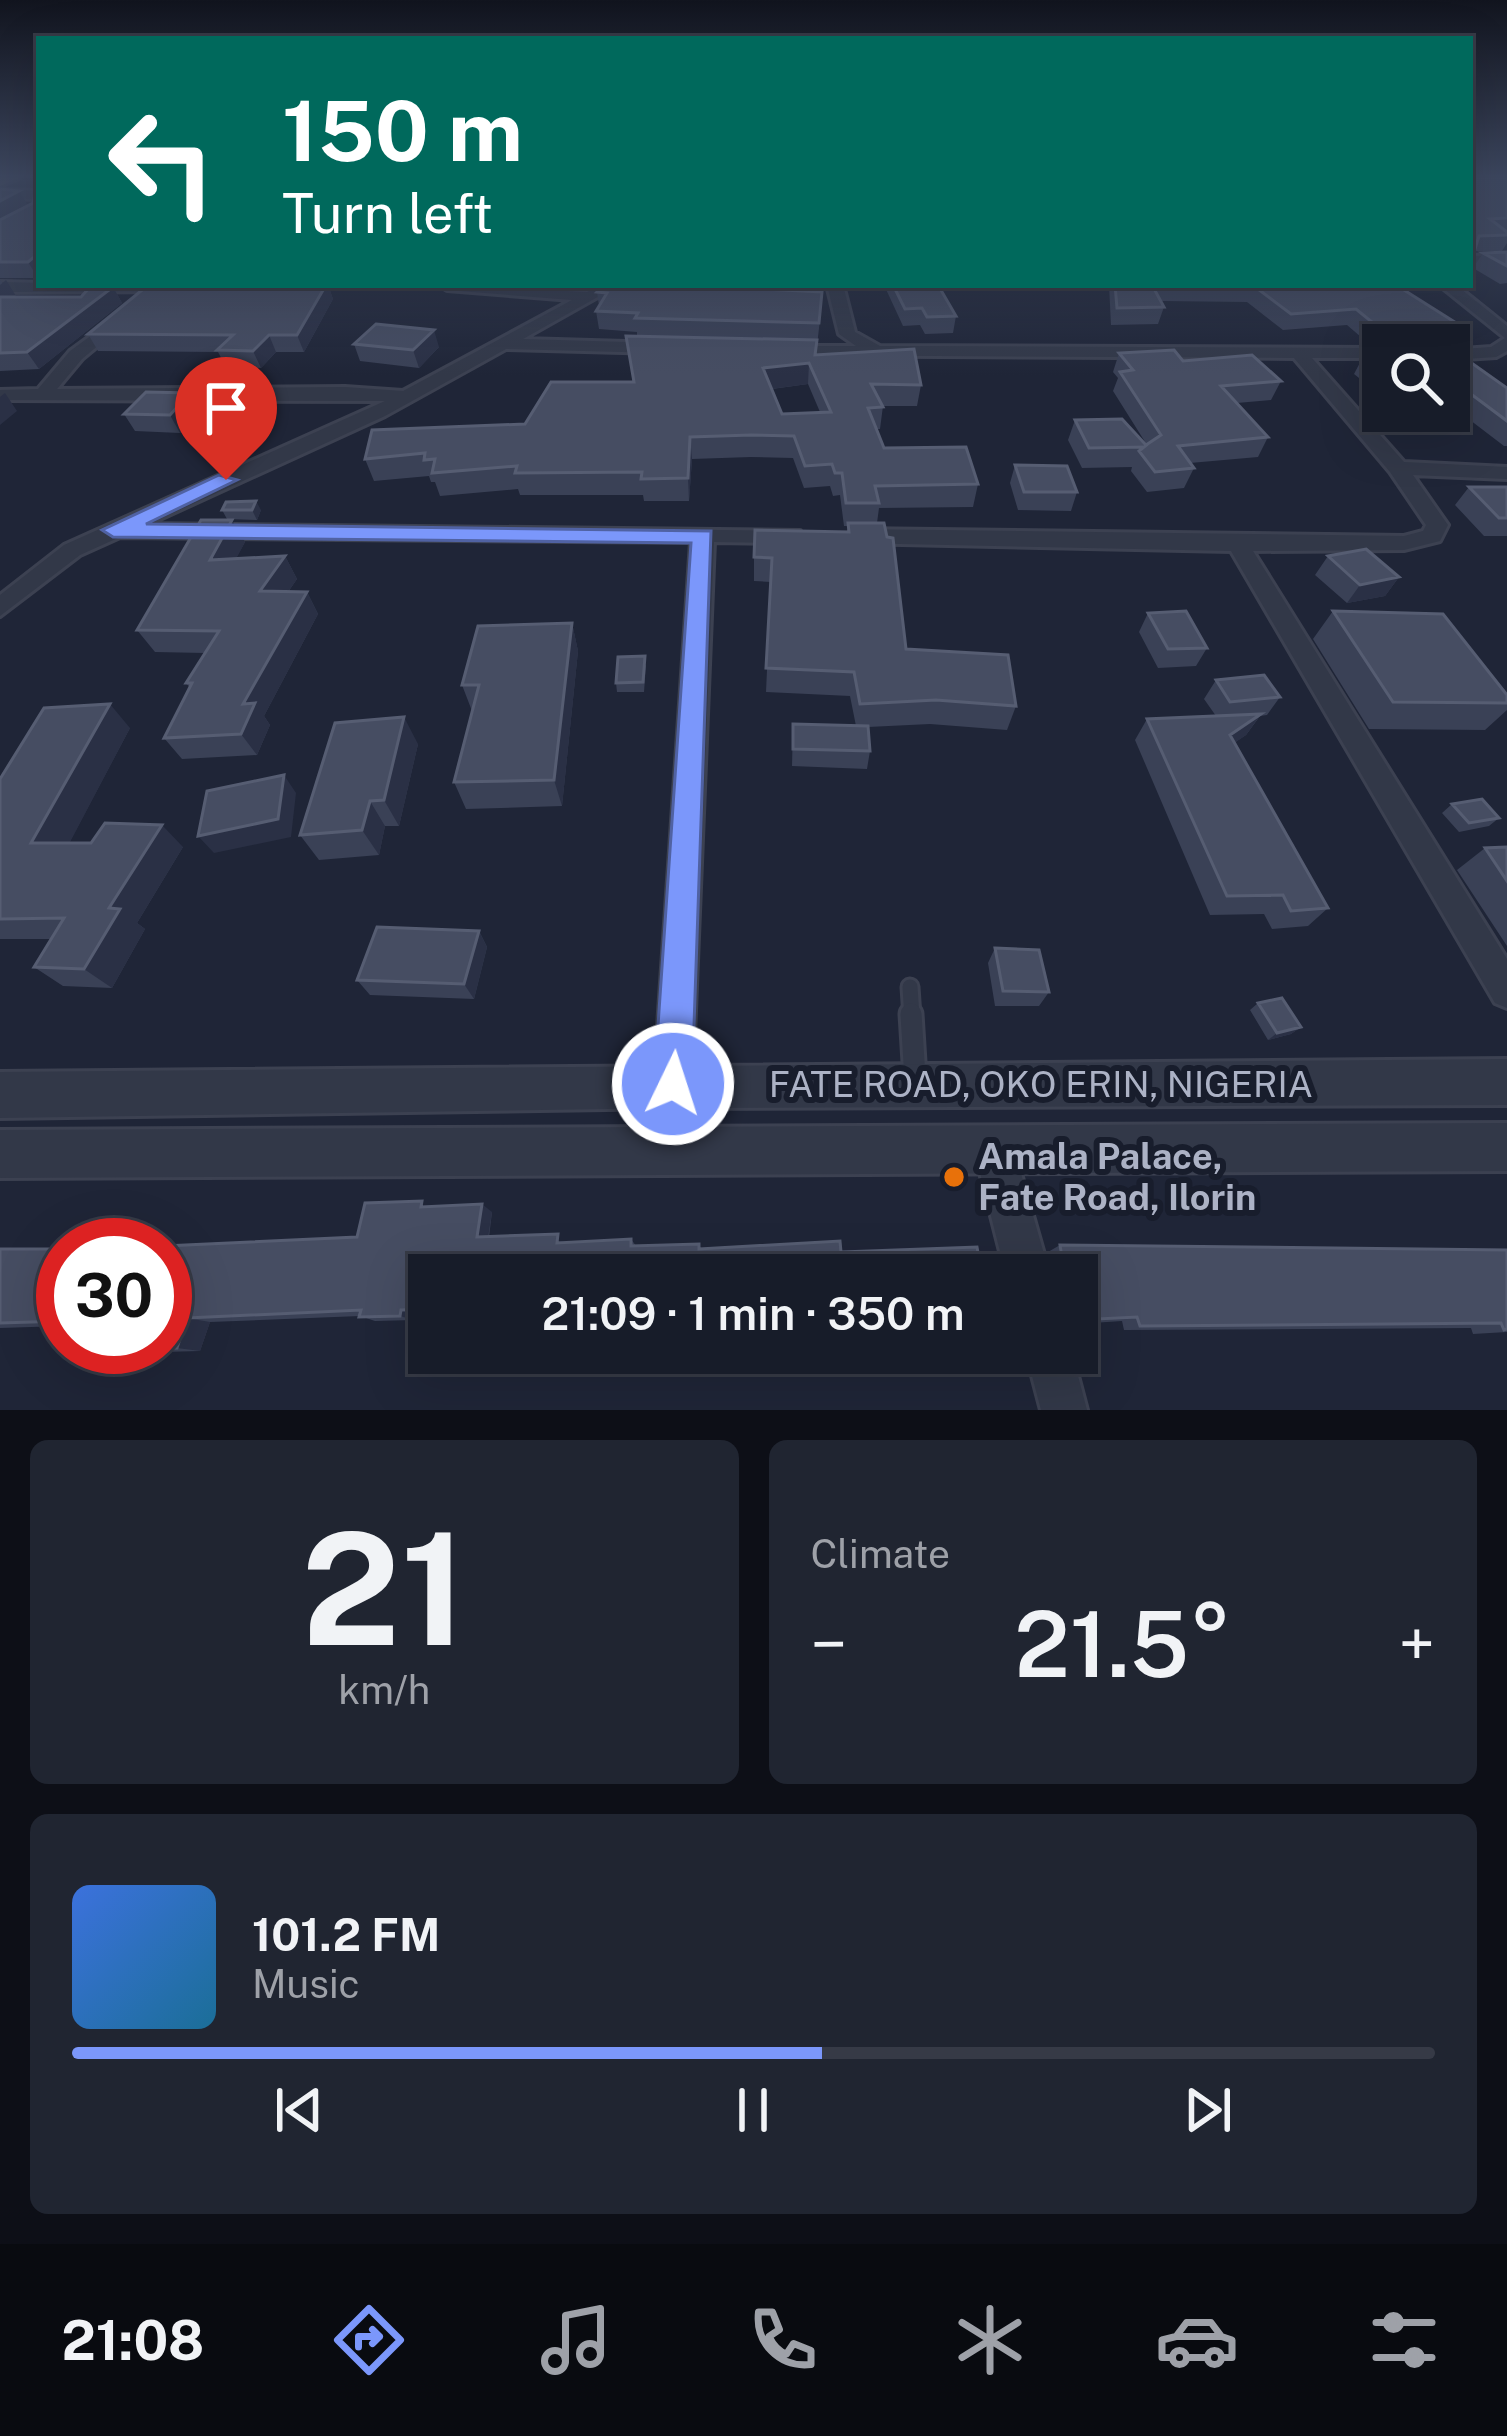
<!DOCTYPE html>
<html lang="en">
<head>
<meta charset="utf-8">
<style>
	body { margin:0; font-family:"Public Sans",sans-serif; background:#202531; color:#f1f3f6; height:100vh; display:flex; flex-direction:column; font-size:45px; white-space:nowrap }
	* { box-sizing:border-box; margin:0 }
	p { font-size:39px; color:#9ea1a8 }
	.icon { flex:none; width:66px; height:66px; fill:none; stroke:currentColor; stroke-width:2; stroke-linecap:round; stroke-linejoin:round }
	.map { position:relative; height:1410px; overflow:hidden }
	.drawer { display:flex; flex-direction:column; gap:30px; padding:30px; background:#0d0f17; flex:1 }
	.drawer>* { flex:none }
	.hud { position:absolute; left:36px; top:36px; width:1437px; height:252px; border-radius:0px; box-shadow:0 12px 48px #0002,0 0 0 3px #363a46; background:#00695c; color:#fff; overflow:hidden }
	.tools { position:absolute; left:1362px; top:324px; display:grid; gap:24px }
	.tools a { display:grid; place-items:center; width:108px; height:108px; border-radius:0px; background:#171c29; box-shadow:0 12px 48px #0002,0 0 0 3px #363a46; font-size:60px }
	.speed { position:absolute; left:36px; top:1218px; display:flex; gap:24px; font-size:60px; font-weight:700; text-align:center }
	.speed>* { display:grid; place-content:center; width:156px; height:156px; border-radius:50%; background:#171c29; box-shadow:0 12px 48px #0002,0 0 0 3px #363a46; line-height:1 }
	.speed .limit { border:18px solid #d22; background:#fff; color:#111 }
	.pin { position:absolute; display:grid; place-items:center; width:102px; height:102px; color:#fff; margin:-123px -51px; border-radius:50% 50% 50% 0; rotate:-45deg; box-shadow:0 0 12px #0007 }
	.pin .icon { rotate:45deg }
	.me { position:absolute; width:132px; margin:-66px; rotate:4deg; stroke-linejoin:round; filter:drop-shadow(0 0 9px #0008) }
	.turn { display:flex; align-items:center; gap:42px; height:252px; padding:0 48px; font-size:54px }
	.turn .icon { width:156px; height:156px; stroke-width:2.5 }
	.turn b { display:block; font-size:84px; line-height:102px }
	.big { font-size:90px; font-weight:600; line-height:1.1 }
	.drawer .widget { flex:1; display:flex; flex-direction:column; justify-content:center; gap:18px; min-width:0; padding:0 42px; border-radius:18px; background:#202531 }
	.drawer .dial { align-items:center; gap:0 }
	.dial b { font-size:156px; line-height:1 }
	.song { display:flex; align-items:center; gap:36px }
	.cover { width:144px; height:144px; border-radius:18px; background:linear-gradient(135deg,hsl(220 70% 55%),hsl(200 70% 35%)) }
	.played { height:12px; border-radius:6px; background:linear-gradient(90deg,#7b97fb 55%,#363a46 55%) }
	.keys { display:flex; justify-content:space-around; direction:ltr }
	.heat { display:flex; justify-content:space-between; align-items:center; font-size:66px; direction:ltr }
	.drawer .tiles { flex:1; display:grid; gap:30px; grid-template-columns:1fr 1fr }
	.widget:last-child { grid-column:span 2 }
	.trip { position:absolute; left:408px; top:1254px; width:690px; height:120px; border-radius:0px; background:#171c29; box-shadow:0 12px 48px #0002,0 0 0 3px #363a46; font-weight:600; line-height:120px; text-align:center }
	.tab-bar { display:flex; height:192px; justify-content:space-around; align-items:center; background:#090b10; color:#9ea1a8 }
	.tab-bar .icon { width:84px; height:84px }
	.tab-bar .current { color:#7b97fb }
	.tab-bar b { font-size:54px; color:#f1f3f6 }
	.map>svg:first-child { display:block }
	.lines { fill:none; stroke-linecap:round; stroke-linejoin:round }
	.service-far1-casing { stroke:#3c4151; stroke-width:21 }
	.service-casing { stroke:#3c4151; stroke-width:27 }
	.minor-casing { stroke:#3c4151; stroke-width:6 }
	.tertiary-casing { stroke:#3c4151; stroke-width:6 }
	.trunk-casing { stroke:#3a3f4f; stroke-width:6 }
	.service-far1 { stroke:#323848; stroke-width:15 }
	.service { stroke:#323848; stroke-width:21 }
	.minor { fill:#323848; fill-rule:evenodd }
	.tertiary { fill:#323848; fill-rule:evenodd }
	.trunk { fill:#5f5e5c; fill-rule:evenodd }
	.wall { fill:#3a4156; fill-rule:evenodd }
	.shaded-wall { fill:#2a3045 }
	.building { fill:#464d62; stroke:#565d72; stroke-width:3; fill-rule:evenodd }
	.route { fill:#7b97fb; stroke:#5062a3; stroke-width:3 }
	.food-dot { fill:#e8710a; stroke:#181d2c; stroke-width:4.5 }
	.labels { text-anchor:middle; stroke-width:12; stroke-linejoin:round; paint-order:stroke }
	.near-street-label { font-size:36px; fill:#acb2c5; stroke:#181d2c }
	.near-poi-label { font-size:36px; font-weight:bold; fill:#acb2c5; stroke:#181d2c; text-anchor:start }
</style>
</head>
<body>
<div class="map">
<svg width="1507" height="1410" viewBox="0 0 1507 1410">
	<rect width="100%" height="100%" fill="#1f2537"/>
	<g class="lines">
		<g class="service-far1-casing">
			<path id="service-far1" d="M 910,987 L 912,1017"/>
		</g>
		<g class="service-casing">
			<path id="service" d="M 911,1014 L 915,1078"/>
		</g>
		<g class="minor-casing">
			<path id="minor" d="M 0,190 L 39,191 L 39,199 L 0,198 Z
				M 1507,255 L 1507,263 L 1470,264 L 1470,256 Z
				M 0,282 L 187,286 L 179,291 L 0,292 Z
				M 439,285 L 587,292 L 600,285 L 619,285 L 523,339 L 660,343 L 668,348 L 660,353 L 506,349 L 385,416 L 149,524 L 800,531 L 800,541 L 792,543 L 714,542 L 692,1085 L 686,1098 L 673,1104 L 660,1098 L 654,1085 L 691,542 L 120,537 L 80,555 L 0,616 L 0,595 L 64,545 L 385,401 L 0,400 L 0,390 L 38,389 L 70,351 L 118,316 L 124,318 L 124,324 L 82,359 L 57,389 L 345,387 L 403,391 L 572,300 L 447,290 Z
				M 827,285 L 843,285 L 855,332 L 880,346 L 1383,348 L 1383,358 L 1312,358 L 1404,462 L 1507,467 L 1507,479 L 1413,475 L 1448,525 L 1440,541 L 1404,550 L 1253,551 L 1507,959 L 1507,1008 L 1495,1003 L 1231,551 L 855,543 L 844,536 L 855,529 L 1404,536 L 1423,531 L 1426,525 L 1390,472 L 1294,358 L 776,355 L 774,351 L 782,346 L 856,346 L 839,334 Z
				M 1439,285 L 1456,285 L 1507,326 L 1507,351 L 1496,357 L 1449,360 L 1449,350 L 1491,347 L 1505,338 Z
				M 994,1129 L 1008,1135 L 1014,1149 L 1050,1275 L 1006,1275 L 974,1149 L 980,1135 Z
				M 1026,1353 L 1072,1353 L 1087,1410 L 1041,1410 Z"/>
		</g>
		<g class="tertiary-casing">
			<path id="tertiary" d="M 1507,1059 L 1507,1105 L 673,1108 L 0,1118 L 0,1072 Z
				M 1507,1123 L 1507,1171 L 0,1178 L 0,1130 Z"/>
		</g>
		<g class="trunk-casing">
			<path id="trunk" d="M 0,178 L 19,178 L 0,186 Z"/>
		</g>
		<use href="#service-far1" class="service-far1"/>
		<use href="#service" class="service"/>
		<use href="#minor" class="minor"/>
		<use href="#tertiary" class="tertiary"/>
		<use href="#trunk" class="trunk"/>
	</g>
	<path class="wall" d="M 1470,178 L 1507,178 L 1507,243 L 1502,251 L 1473,251 L 1470,257 Z
		M 0,189 L 28,205 L 33,203 L 39,192 L 38,278 L 0,278 Z
		M 1507,252 L 1507,283 L 1500,284 L 1473,268 L 1483,253 Z
		M 0,280 L 16,297 L 81,297 L 113,287 L 122,303 L 39,369 L 0,371 Z
		M 328,285 L 333,299 L 304,352 L 276,352 L 261,368 L 226,367 L 218,352 L 98,351 L 88,334 L 147,286 Z
		M 604,285 L 731,285 L 730,288 L 821,310 L 816,355 L 921,385 L 917,406 L 883,406 L 880,429 L 876,429 L 884,448 L 978,484 L 973,507 L 879,508 L 877,523 L 906,649 L 1016,706 L 1007,730 L 930,724 L 868,727 L 870,751 L 867,769 L 792,766 L 793,724 L 856,726 L 850,696 L 766,692 L 771,582 L 754,581 L 754,557 L 847,532 L 848,526 L 844,526 L 840,495 L 833,496 L 830,486 L 804,488 L 793,458 L 751,457 L 692,459 L 689,501 L 644,501 L 643,495 L 520,495 L 518,489 L 440,496 L 435,482 L 431,482 L 429,476 L 374,481 L 365,459 L 525,424 L 633,382 L 626,336 L 637,336 L 637,332 L 599,329 L 596,311 L 599,306 L 597,292 ZM 808,384 L 820,412 L 782,414 L 772,389 Z
		M 884,285 L 938,285 L 956,316 L 953,333 L 925,334 L 920,325 L 903,326 Z
		M 1109,285 L 1396,285 L 1461,326 L 1450,343 L 1444,344 L 1446,345 L 1386,345 L 1368,343 L 1347,325 L 1283,330 L 1247,302 L 1161,301 L 1164,307 L 1158,324 L 1111,325 Z
		M 354,344 L 439,347 L 419,368 L 360,361 Z
		M 1449,347 L 1507,388 L 1507,446 L 1504,446 L 1449,404 Z
		M 1119,353 L 1183,361 L 1281,381 L 1271,400 L 1237,403 L 1268,437 L 1258,457 L 1190,463 L 1194,468 L 1184,488 L 1147,492 L 1131,471 L 1132,467 L 1082,468 L 1068,440 L 1075,420 L 1147,445 L 1113,391 L 1118,378 L 1113,372 Z
		M 1383,355 L 1383,397 L 1354,374 L 1363,357 Z
		M 200,411 L 180,433 L 135,431 L 124,414 Z
		M 1015,465 L 1077,492 L 1071,511 L 1018,510 L 1010,483 Z
		M 1469,487 L 1507,487 L 1507,536 L 1484,536 L 1455,505 Z
		M 222,510 L 261,510 L 257,520 L 227,519 Z
		M 232,520 L 245,542 L 236,558 L 285,556 L 297,579 L 288,592 L 307,592 L 318,614 L 264,716 L 270,725 L 257,755 L 182,759 L 164,738 L 190,688 L 186,683 L 205,653 L 155,652 L 137,630 Z
		M 1328,556 L 1399,577 L 1385,596 L 1347,603 L 1315,575 Z
		M 1333,611 L 1507,695 L 1507,710 L 1485,730 L 1369,729 L 1313,639 Z
		M 1148,613 L 1207,648 L 1196,666 L 1158,668 L 1139,632 Z
		M 572,623 L 578,651 L 562,806 L 466,809 L 454,782 L 472,711 L 462,685 Z
		M 646,665 L 644,692 L 617,692 L 616,683 Z
		M 1216,680 L 1280,697 L 1267,715 L 1260,716 L 1246,735 L 1234,743 L 1328,908 L 1308,926 L 1272,929 L 1264,914 L 1210,915 L 1135,740 L 1147,719 L 1216,716 L 1204,699 Z
		M 130,728 L 69,843 L 183,847 L 137,923 L 145,929 L 112,988 L 63,986 L 34,967 L 52,939 L 0,939 L 0,779 Z
		M 418,744 L 399,826 L 385,826 L 379,855 L 319,860 L 300,835 Z
		M 1452,804 L 1499,818 L 1489,826 L 1459,832 L 1442,813 Z
		M 1507,847 L 1507,946 L 1457,870 L 1485,848 Z
		M 479,931 L 487,947 L 474,999 L 370,995 L 357,980 Z
		M 995,948 L 1049,992 L 1039,1006 L 995,1006 L 988,963 Z
		M 1258,1003 L 1301,1027 L 1291,1034 L 1268,1040 L 1250,1010 Z
		M 430,1206 L 492,1212 L 489,1237 L 565,1242 L 631,1239 L 636,1246 L 699,1244 L 701,1249 L 429,1275 L 429,1314 L 415,1315 L 414,1320 L 375,1321 L 360,1316 L 210,1322 L 200,1351 L 88,1354 L 60,1351 L 165,1246 L 357,1237 Z
		M 1060,1245 L 1507,1250 L 1507,1332 L 1473,1334 L 1471,1328 L 1124,1330 L 1122,1321 L 1077,1324 L 1077,1275 L 1052,1275 L 1048,1252 Z
		M 0,1249 L 63,1249 L 63,1326 L 0,1328 Z"/>
	<path class="shaded-wall" d="M 19,191 L 28,205 L 0,221 L 0,201 Z
		M 39,253 L 39,277 L 38,278 L 28,262 Z
		M 6,280 L 16,296 L 0,310 L 0,285 Z
		M 326,285 L 328,285 L 333,299 L 304,352 L 297,335 Z
		M 113,287 L 122,303 L 39,369 L 27,352 Z
		M 434,330 L 439,347 L 419,368 L 413,350 Z
		M 269,335 L 276,352 L 261,368 L 253,351 Z
		M 809,363 L 808,384 L 763,390 L 763,368 Z
		M 5,393 L 17,411 L 0,425 L 0,397 Z
		M 190,393 L 200,411 L 180,433 L 170,415 Z
		M 690,437 L 692,459 L 689,501 L 688,478 Z
		M 256,501 L 261,510 L 257,520 L 252,510 Z
		M 232,520 L 245,542 L 224,582 L 210,560 Z
		M 285,556 L 297,579 L 273,613 L 260,591 Z
		M 1399,577 L 1385,596 L 1347,603 L 1360,585 Z
		M 307,592 L 318,614 L 264,716 L 270,725 L 257,755 L 241,734 L 243,704 Z
		M 572,623 L 578,651 L 562,806 L 554,780 Z
		M 110,704 L 130,728 L 58,865 L 31,843 Z
		M 1261,714 L 1246,735 L 1215,756 L 1230,735 Z
		M 404,717 L 418,744 L 399,826 L 384,800 Z
		M 284,775 L 296,793 L 291,837 L 214,853 L 198,836 Z
		M 370,801 L 385,826 L 379,855 L 362,830 Z
		M 162,825 L 183,847 L 137,923 L 145,929 L 112,988 L 84,969 L 109,908 Z
		M 479,931 L 487,947 L 474,999 L 464,984 Z
		M 1301,1027 L 1291,1034 L 1268,1040 L 1277,1033 Z
		M 482,1204 L 492,1212 L 487,1244 L 477,1237 Z
		M 401,1310 L 415,1315 L 414,1320 L 400,1316 Z
		M 187,1318 L 210,1322 L 200,1351 L 177,1348 Z"/>
	<path class="building" d="M 1470,178 L 1507,178 L 1507,218 L 1490,219 L 1507,232 L 1507,235 L 1479,236 L 1475,249 L 1470,246 Z
		M 0,189 L 19,191 L 0,201 Z
		M 35,192 L 39,192 L 39,253 L 28,262 L 0,262 L 0,220 L 33,203 Z
		M 1507,252 L 1507,266 L 1483,253 Z
		M 326,285 L 297,335 L 269,335 L 253,351 L 217,350 L 233,335 L 88,334 L 147,286 Z
		M 604,285 L 725,285 L 724,287 L 822,292 L 819,323 L 635,318 L 638,313 L 596,311 L 607,293 L 597,292 Z
		M 893,285 L 938,285 L 956,316 L 927,317 L 922,308 L 905,309 Z
		M 1115,285 L 1152,285 L 1164,307 L 1117,308 Z
		M 1171,285 L 1396,285 L 1461,326 L 1424,330 L 1446,345 L 1400,345 L 1397,342 L 1396,328 L 1378,327 L 1356,309 L 1291,314 L 1254,286 Z
		M 90,287 L 113,287 L 27,352 L 0,353 L 0,297 L 81,297 Z
		M 376,324 L 434,330 L 413,350 L 354,344 Z
		M 626,336 L 817,340 L 815,355 L 914,349 L 921,385 L 871,384 L 883,407 L 868,408 L 884,448 L 966,447 L 978,484 L 875,486 L 879,503 L 846,503 L 842,473 L 835,473 L 832,464 L 805,466 L 794,436 L 751,435 L 690,437 L 688,478 L 641,479 L 642,472 L 515,473 L 517,466 L 432,473 L 435,459 L 424,460 L 425,453 L 365,459 L 372,430 L 525,424 L 551,382 L 634,382 ZM 809,363 L 831,412 L 782,414 L 763,368 Z
		M 1449,347 L 1507,388 L 1507,421 L 1459,385 L 1449,385 Z
		M 1174,350 L 1183,361 L 1252,355 L 1281,381 L 1221,386 L 1268,437 L 1178,446 L 1194,468 L 1155,472 L 1139,451 L 1144,447 L 1089,448 L 1075,420 L 1122,419 L 1146,445 L 1161,435 L 1120,372 L 1133,370 L 1119,353 Z
		M 1383,355 L 1383,372 L 1363,357 Z
		M 146,392 L 190,393 L 170,415 L 124,414 Z
		M 1015,465 L 1067,466 L 1077,492 L 1024,492 Z
		M 1469,487 L 1507,487 L 1507,518 L 1499,518 Z
		M 256,501 L 252,510 L 222,510 L 226,502 Z
		M 201,520 L 232,520 L 210,560 L 285,556 L 260,591 L 307,592 L 243,704 L 255,703 L 241,734 L 164,738 L 192,683 L 186,683 L 219,631 L 137,630 Z
		M 848,523 L 884,523 L 887,537 L 893,538 L 906,649 L 1008,655 L 1016,706 L 936,700 L 860,704 L 854,672 L 766,668 L 772,558 L 754,557 L 755,530 L 849,532 Z
		M 1366,549 L 1399,577 L 1360,585 L 1328,556 Z
		M 1186,611 L 1207,648 L 1168,649 L 1148,613 Z
		M 1333,611 L 1443,614 L 1507,695 L 1507,703 L 1393,702 Z
		M 572,623 L 554,780 L 454,782 L 479,685 L 462,685 L 478,626 Z
		M 645,656 L 643,682 L 616,683 L 618,657 Z
		M 1264,675 L 1280,697 L 1230,702 L 1216,680 Z
		M 110,704 L 31,843 L 91,843 L 105,823 L 162,825 L 109,908 L 120,909 L 84,969 L 34,967 L 64,918 L 0,919 L 0,779 L 44,708 Z
		M 1261,714 L 1230,735 L 1328,908 L 1291,911 L 1283,895 L 1227,896 L 1147,719 Z
		M 404,717 L 384,800 L 370,801 L 362,830 L 300,835 L 335,723 Z
		M 793,724 L 868,726 L 870,751 L 793,749 Z
		M 284,775 L 278,819 L 198,836 L 207,791 Z
		M 1482,799 L 1499,818 L 1469,823 L 1452,804 Z
		M 1507,847 L 1507,881 L 1485,848 Z
		M 377,927 L 479,931 L 464,984 L 357,980 Z
		M 995,948 L 1039,950 L 1049,992 L 1003,991 Z
		M 1282,998 L 1301,1027 L 1277,1033 L 1258,1003 Z
		M 422,1201 L 421,1207 L 482,1204 L 477,1237 L 558,1234 L 557,1243 L 631,1239 L 631,1246 L 699,1244 L 699,1249 L 840,1241 L 841,1252 L 977,1247 L 982,1275 L 429,1275 L 429,1309 L 401,1310 L 400,1316 L 359,1317 L 361,1310 L 187,1318 L 177,1348 L 60,1351 L 63,1343 L 63,1347 L 165,1347 L 165,1246 L 357,1237 L 365,1203 Z
		M 1060,1245 L 1507,1250 L 1507,1329 L 1504,1330 L 1501,1323 L 1140,1326 L 1137,1317 L 1077,1320 L 1077,1275 L 1065,1275 Z
		M 0,1249 L 63,1249 L 63,1321 L 0,1323 Z"/>
	<linearGradient id="sky" x2="0" y2="1"><stop stop-color="#11141e"/><stop offset="0.47" stop-color="#3c465e"/><stop offset="1" stop-color="#3c465e" stop-opacity="0"/></linearGradient>
	<rect width="1507" height="375" fill="url(#sky)"/>
	<path class="route" d="M 219,475 L 237,480 L 146,524 L 711,531 L 692,1084 L 687,1098 L 673,1104 L 660,1098 L 654,1084 L 691,543 L 113,537 L 102,530 Z"/>
	<circle class="food-dot" cx="954" cy="1177" r="12"/>
	<g class="labels">
		<g class="near-street-label">
			<text x="1041" y="1097">FATE ROAD, OKO ERIN, NIGERIA</text>
		</g>
		<g class="near-poi-label">
			<text x="978" y="1169">Amala Palace,<tspan x="978" dy="41">Fate Road, Ilorin</tspan></text>
		</g>
	</g>
</svg>
<div class="tools">
<a><svg class="icon" aria-label="search" viewBox="0 0 24 24"><circle cx="10" cy="10" r="6"/><path d="M15 15l6 6"/></svg></a>
</div>
<div class="speed"><div class="limit">30</div></div>
<div class="pin" style="left:226px;top:480px;background:#d93025"><svg class="icon" aria-label="arrive" viewBox="0 0 24 24"><path d="M6 21V4h12l-3 4 3 4H6"/></svg></div>
<svg class="me" style="left:673px;top:1084px" viewBox="-20 -20 40 40"><circle r="17" fill="#7b97fb" stroke="#fff" stroke-width="3"/><path d="M0-11L8 9 0 5-8 9z" fill="#fff"/></svg>
<div class="trip">21:09 · 1 min · 350 m</div>
<div class="hud">
<div class="turn"><svg class="icon" aria-label="left" viewBox="0 0 24 24"><path d="M17 20v-9H6M10 6l-5 5 5 5"/></svg><div><b>150 m</b>Turn left</div></div>
</div>
</div>
<section class="drawer">
<div class="tiles">
<div class="widget dial"><b>21</b><p>km/h</p></div>
<div class="widget"><p>Climate</p>
<div class="heat"><a>−</a><b class="big">21.5°</b><a>+</a></div>
</div>
<div class="widget">
<div class="song"><i class="cover"></i><div><b>101.2 FM</b><p>Music</p></div></div>
<div class="played"></div>
<div class="keys"><svg class="icon" aria-label="previous" viewBox="0 0 24 24"><path d="M18 5L8 12l10 7zM5 5v14"/></svg><svg class="icon" aria-label="pause" viewBox="0 0 24 24"><path d="M8 5v14M16 5v14"/></svg><svg class="icon" aria-label="next" viewBox="0 0 24 24"><path d="M6 5l10 7-10 7zM19 5v14"/></svg></div>
</div>
</div>
</section>
<nav class="tab-bar">
<b>21:08</b>
<svg class="icon current" aria-label="directions" viewBox="0 0 24 24"><path d="M12 3l9 9-9 9-9-9zM9 14v-3h6M13 9l2 2-2 2"/></svg>
<svg class="icon" aria-label="music" viewBox="0 0 24 24"><path d="M9 18V5l10-2v13"/><circle cx="6" cy="18" r="3"/><circle cx="16" cy="16" r="3"/></svg>
<svg class="icon" aria-label="phone" viewBox="0 0 24 24"><path d="M5 4h4l2 5-3 2q2 4 5 5l2-3 5 2v4C11 20 4 13 5 4z"/></svg>
<svg class="icon" aria-label="climate" viewBox="0 0 24 24"><path d="M12 3v18M4 7l16 10M4 17L20 7"/></svg>
<svg class="icon" aria-label="car" viewBox="0 0 24 24"><path d="M5 17H2v-5l4-1 3-4h7l3 4 3 1v5h-3M9 17h6M6 11h13"/><circle cx="7" cy="17" r="2"/><circle cx="17" cy="17" r="2"/></svg>
<svg class="icon" aria-label="filters" viewBox="0 0 24 24"><path d="M4 7h16M4 17h16"/><circle cx="9" cy="7" r="2"/><circle cx="15" cy="17" r="2"/></svg>
</nav>
</body>
</html>
